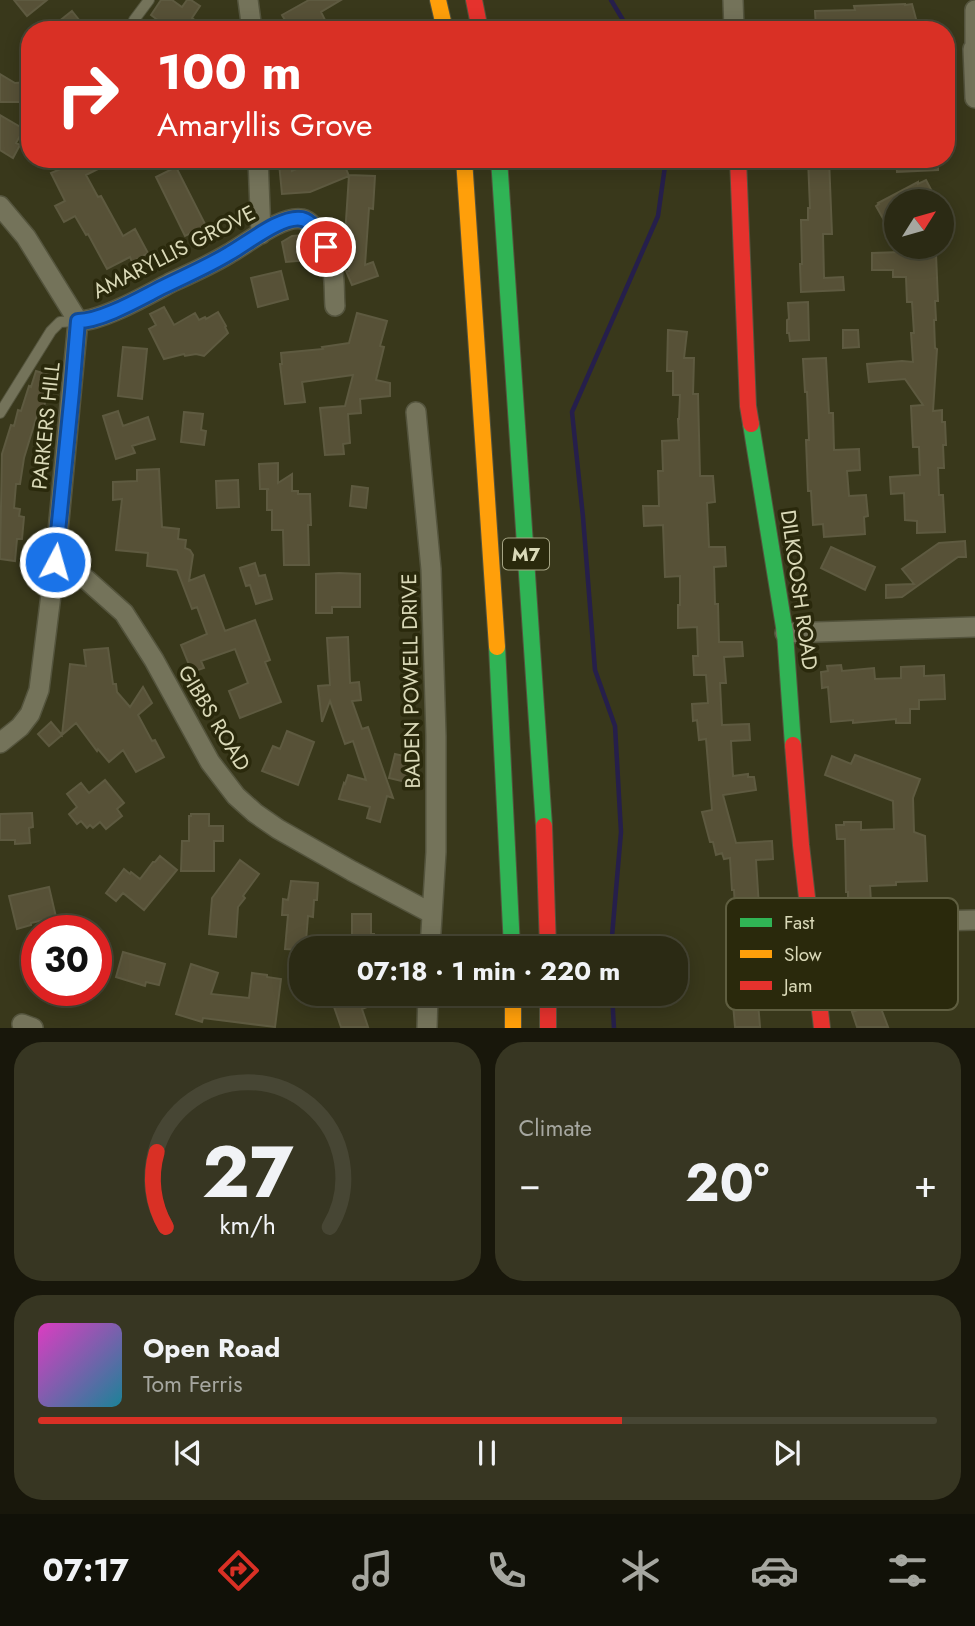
<!DOCTYPE html>
<html lang="en">
<head>
<meta charset="utf-8">
<style>
	body { margin:0; font-family:Jost,sans-serif; background:#373622; color:#f1f3f6; height:100vh; display:flex; flex-direction:column; font-size:26px; white-space:nowrap }
	* { box-sizing:border-box; margin:0 }
	p { font-size:23px; color:#a6a7a0 }
	.icon { flex:none; width:38px; height:38px; fill:none; stroke:currentColor; stroke-width:2; stroke-linecap:round; stroke-linejoin:round }
	.map { position:relative; height:1028px; overflow:hidden }
	.details { display:flex; flex-direction:column; gap:14px; padding:14px; background:#18170b; flex:1 }
	.details>* { flex:none }
	.hud { position:absolute; left:21px; top:21px; width:934px; height:147px; border-radius:28px; box-shadow:0 4px 18px #0003,0 0 0 2px #474634; background:#d93025; color:#fff; overflow:hidden }
	.needle { width:46px; rotate:53deg }
	.fabs { position:absolute; left:884px; top:189px; display:grid; gap:14px }
	.fabs a { display:grid; place-items:center; width:70px; height:70px; border-radius:50%; background:#2b2a14; box-shadow:0 4px 18px #0003,0 0 0 2px #474634; font-size:35px }
	.speed { position:absolute; left:21px; top:915px; display:flex; gap:14px; font-size:35px; font-weight:700; text-align:center }
	.speed>* { display:grid; place-content:center; width:91px; height:91px; border-radius:50%; background:#2b2a14; box-shadow:0 4px 18px #0003,0 0 0 2px #474634; line-height:1 }
	.speed .limit { border:10px solid #d22; background:#fff; color:#111 }
	.pin { position:absolute; display:grid; place-items:center; width:60px; height:60px; color:#fff; margin:-30px; border:4px solid #fff; border-radius:50%; box-shadow:0 2px 7px #0007 }
	.me { position:absolute; width:77px; margin:-38px; rotate:6deg; stroke-linejoin:round; filter:drop-shadow(0 0 5px #0008) }
	.turn { display:flex; align-items:center; gap:24px; height:147px; padding:0 21px; font-size:32px }
	.turn .icon { width:91px; height:91px; stroke-width:2.5 }
	.turn b { display:block; font-size:49px; line-height:60px }
	.big { font-size:52px; font-weight:700; line-height:1.1 }
	.details .widget { flex:1; display:flex; flex-direction:column; justify-content:center; gap:10px; min-width:0; padding:0 24px; border-radius:28px; background:#373622 }
	.details .dial { align-items:center; gap:0 }
	.dial svg { height:182px; overflow:visible; fill:none; stroke:#474634; stroke-width:7; stroke-linecap:round; text-anchor:middle }
	.dial text { fill:#f1f3f6; stroke:none }
	.song { display:flex; align-items:center; gap:21px }
	.cover { width:84px; height:84px; border-radius:10px; background:linear-gradient(135deg,hsl(310 70% 55%),hsl(190 70% 35%)) }
	.played { height:7px; border-radius:4px; background:linear-gradient(90deg,#d93025 65%,#474634 65%) }
	.keys { display:flex; justify-content:space-around; direction:ltr }
	.heat { display:flex; justify-content:space-between; align-items:center; font-size:38px; direction:ltr }
	.details .tiles { flex:1; display:grid; gap:14px; grid-template-columns:1fr 1fr }
	.widget:last-child { grid-column:span 2 }
	.trip { position:absolute; left:289px; top:936px; width:399px; height:70px; border-radius:28px; background:#2b2a14; box-shadow:0 4px 18px #0003,0 0 0 2px #474634; font-weight:700; line-height:70px; text-align:center }
	.dock { display:flex; height:112px; justify-content:space-around; align-items:center; background:#111108; color:#a6a7a0 }
	.dock .icon { width:49px; height:49px }
	.dock .current { color:#d93025 }
	.dock b { font-size:32px; color:#f1f3f6 }
	.map>svg:first-child { display:block }
	.lines { fill:none; stroke-linecap:round; stroke-linejoin:round }
	.stream { stroke:#261f4b; stroke-width:4.5 }
	.building { fill:#575137; stroke:#5e5a40; stroke-width:2 }
	.lane-casing { stroke:#54543d; stroke-width:12 }
	.street-casing { stroke:#54543d; stroke-width:22 }
	.fast-casing { stroke:#54543d; stroke-width:18 }
	.slow-casing { stroke:#54543d; stroke-width:18 }
	.jam-casing { stroke:#54543d; stroke-width:18 }
	.lane { stroke:#74735a; stroke-width:10 }
	.street { stroke:#74735a; stroke-width:19 }
	.fast { stroke:#30b455; stroke-width:16 }
	.slow { stroke:#ff9f0a; stroke-width:16 }
	.jam { stroke:#e5322d; stroke-width:16 }
	.route-casing { stroke:#114b97; stroke-width:18 }
	.route { stroke:#1a73e8; stroke-width:12 }
	.labels { text-anchor:middle; stroke-width:7; stroke-linejoin:round; paint-order:stroke }
	.shield { fill:#2a290c; stroke:#a5a484; stroke-width:2 }
	.shield-label { font-size:19px; font-weight:bold; fill:#dad9b8 }
	.street-label { font-size:21px; fill:#dad9b8; stroke:#2a290c }
	.key { fill:#2a290c; stroke:#5f5e40; stroke-width:2 }
	.key-label { font-size:19px; fill:#dad9b8 }
</style>
</head>
<body>
<div class="map">
<svg width="975" height="1028" viewBox="0 0 975 1028">
	<rect width="100%" height="100%" fill="#39381b"/>
	<g class="lines">
		<path class="stream" d="M 611,0 L 629,30
			M 611,948 L 621,832 L 615,726 L 595,670 L 583,517 L 572,412 L 658,216 L 666,159
			M 612,994 L 614,1028"/>
	</g>
	<path class="building" d="M 14,0 L 47,0 L 27,16 Z
		M 161,0 L 172,0 L 182,7 L 187,0 L 191,0 L 200,6 L 192,18 L 208,30 L 171,30 L 151,15 Z
		M 309,0 L 341,0 L 321,12 L 330,30 L 291,30 L 282,15 Z
		M 905,4 L 905,5 L 912,4 L 919,30 L 900,30 L 898,24 L 838,26 L 838,30 L 816,30 L 815,11 L 855,10 L 854,6 Z
		M 72,11 L 87,30 L 48,30 Z
		M 0,74 L 15,83 L 27,82 L 28,102 L 0,102 Z
		M 0,115 L 24,129 L 16,143 L 20,145 L 13,158 L 0,150 Z
		M 58,159 L 93,159 L 98,169 L 86,175 L 98,197 L 101,196 L 123,236 L 135,229 L 148,253 L 132,262 L 130,257 L 107,269 L 88,234 L 86,235 L 75,216 L 64,222 L 55,206 L 65,201 L 51,173 L 63,168 Z
		M 320,159 L 342,159 L 349,176 L 310,192 L 282,194 L 279,163 L 292,162 L 292,171 Z
		M 808,159 L 829,159 L 832,234 L 823,234 L 824,278 L 843,277 L 844,290 L 801,292 L 800,264 L 802,264 L 801,220 L 808,220 L 808,208 L 810,208 Z
		M 896,159 L 938,159 L 938,170 L 897,172 Z
		M 176,167 L 206,226 L 185,236 L 156,177 Z
		M 349,175 L 375,176 L 373,209 L 369,208 L 365,265 L 373,262 L 378,276 L 352,285 L 346,271 L 349,271 L 350,236 L 345,236 Z
		M 926,180 L 937,201 L 896,201 L 896,219 L 890,222 L 885,222 L 876,206 L 879,204 L 878,203 L 918,182 L 918,184 Z
		M 304,235 L 308,260 L 286,262 L 282,242 L 292,236 Z
		M 898,247 L 921,247 L 921,255 L 936,254 L 938,301 L 935,301 L 936,320 L 934,320 L 935,348 L 937,349 L 933,411 L 942,410 L 942,422 L 945,422 L 946,445 L 943,445 L 944,468 L 938,468 L 939,495 L 943,495 L 945,532 L 917,533 L 917,521 L 905,520 L 904,493 L 891,494 L 890,477 L 920,475 L 919,447 L 913,447 L 911,406 L 923,405 L 905,379 L 869,382 L 867,364 L 902,361 L 913,362 L 911,333 L 914,333 L 912,302 L 907,302 L 906,277 L 893,277 L 893,270 L 872,270 L 872,253 L 901,252 Z
		M 281,271 L 288,299 L 258,307 L 251,278 Z
		M 808,302 L 809,340 L 790,341 L 789,333 L 787,333 L 787,320 L 789,319 L 788,303 Z
		M 164,307 L 174,325 L 195,313 L 199,320 L 205,317 L 206,319 L 218,312 L 226,326 L 225,327 L 228,333 L 204,356 L 196,354 L 185,356 L 184,354 L 164,359 L 149,329 L 156,325 L 150,314 Z
		M 357,313 L 387,321 L 380,346 L 384,347 L 376,380 L 390,383 L 390,396 L 360,399 L 361,413 L 348,414 L 350,443 L 343,444 L 344,454 L 325,455 L 320,408 L 345,406 L 353,375 L 302,382 L 305,402 L 285,404 L 280,364 L 282,364 L 281,353 L 323,349 L 322,347 L 349,343 Z
		M 668,330 L 687,332 L 684,358 L 694,358 L 693,394 L 698,394 L 700,476 L 713,476 L 715,502 L 707,503 L 709,547 L 725,547 L 726,566 L 714,567 L 715,604 L 718,604 L 719,642 L 742,642 L 743,656 L 724,657 L 726,683 L 720,683 L 722,725 L 749,724 L 750,740 L 731,741 L 733,776 L 748,774 L 748,777 L 754,777 L 756,790 L 723,795 L 736,843 L 772,841 L 773,859 L 756,860 L 760,923 L 736,925 L 734,890 L 732,890 L 730,858 L 724,859 L 722,853 L 716,855 L 713,842 L 710,842 L 702,812 L 712,810 L 706,739 L 699,740 L 697,720 L 693,721 L 692,704 L 708,703 L 706,675 L 694,675 L 693,656 L 698,656 L 697,627 L 678,628 L 678,605 L 680,605 L 680,576 L 665,577 L 663,525 L 644,526 L 643,506 L 659,506 L 658,471 L 663,471 L 662,441 L 679,440 L 678,419 L 679,419 L 680,395 L 673,395 L 673,371 L 667,371 Z
		M 843,330 L 858,330 L 859,347 L 843,348 Z
		M 123,347 L 147,349 L 142,399 L 118,396 Z
		M 826,358 L 829,413 L 833,413 L 834,450 L 859,449 L 860,470 L 847,471 L 849,496 L 866,495 L 868,516 L 864,517 L 865,534 L 824,537 L 823,524 L 813,525 L 811,491 L 808,491 L 806,440 L 809,440 L 807,392 L 805,392 L 803,359 Z
		M 36,371 L 52,376 L 42,414 L 38,412 L 24,458 L 20,484 L 16,484 L 14,508 L 20,509 L 19,516 L 24,517 L 22,539 L 17,539 L 15,561 L 0,559 L 2,454 L 11,425 L 14,426 L 18,410 L 21,411 L 29,386 L 31,387 Z
		M 118,411 L 123,426 L 148,417 L 155,439 L 132,446 L 135,453 L 116,459 L 103,416 Z
		M 184,412 L 203,414 L 201,430 L 206,431 L 204,445 L 181,442 Z
		M 278,463 L 278,483 L 292,474 L 292,491 L 298,491 L 298,494 L 310,494 L 311,525 L 308,525 L 309,565 L 284,565 L 283,530 L 272,530 L 272,510 L 267,510 L 267,490 L 269,489 L 260,489 L 259,464 Z
		M 159,469 L 162,527 L 179,529 L 178,539 L 186,540 L 185,548 L 190,550 L 193,555 L 189,581 L 204,575 L 225,631 L 255,620 L 270,660 L 265,662 L 281,702 L 240,718 L 229,691 L 248,683 L 235,649 L 201,661 L 204,668 L 192,672 L 181,645 L 207,634 L 197,607 L 192,609 L 177,570 L 147,566 L 148,553 L 116,550 L 122,499 L 113,500 L 113,482 L 137,481 L 137,470 Z
		M 238,480 L 239,507 L 217,508 L 216,481 Z
		M 352,486 L 368,488 L 366,508 L 350,506 Z
		M 965,541 L 966,557 L 958,557 L 902,597 L 886,598 L 886,585 L 914,584 L 902,569 L 939,543 Z
		M 831,547 L 875,567 L 865,590 L 821,568 Z
		M 255,563 L 259,576 L 265,575 L 272,599 L 256,604 L 250,585 L 246,586 L 240,568 Z
		M 339,573 L 360,574 L 360,607 L 332,607 L 332,613 L 316,613 L 316,574 Z
		M 348,637 L 350,683 L 359,682 L 361,700 L 352,701 L 362,729 L 368,727 L 393,798 L 387,796 L 380,822 L 367,818 L 370,807 L 339,799 L 344,783 L 345,784 L 348,775 L 366,780 L 353,741 L 345,744 L 330,701 L 322,722 L 318,686 L 330,685 L 327,638 Z
		M 108,648 L 113,684 L 116,684 L 117,692 L 130,707 L 143,687 L 152,703 L 138,715 L 152,741 L 155,740 L 164,757 L 136,772 L 123,750 L 109,762 L 98,749 L 97,751 L 76,723 L 49,746 L 38,734 L 51,722 L 62,735 L 70,664 L 86,666 L 84,650 Z
		M 841,665 L 842,671 L 874,668 L 875,679 L 901,678 L 901,667 L 924,666 L 924,676 L 944,675 L 945,699 L 919,700 L 919,709 L 910,709 L 910,723 L 896,723 L 896,719 L 853,723 L 853,720 L 831,722 L 828,687 L 822,688 L 821,672 L 828,671 L 827,666 Z
		M 287,731 L 314,742 L 298,785 L 262,771 L 273,746 L 280,749 Z
		M 395,754 L 412,758 L 406,782 L 389,778 Z
		M 855,755 L 920,779 L 913,798 L 914,832 L 925,836 L 927,881 L 896,882 L 896,885 L 870,886 L 871,902 L 848,903 L 848,892 L 846,892 L 845,839 L 837,839 L 836,825 L 844,825 L 844,822 L 861,822 L 861,830 L 894,829 L 893,801 L 825,775 L 832,756 L 851,764 Z
		M 105,780 L 124,803 L 117,809 L 122,816 L 106,829 L 100,822 L 93,828 L 90,825 L 87,828 L 81,821 L 77,824 L 69,814 L 77,807 L 67,794 L 81,783 L 89,793 Z
		M 32,813 L 33,827 L 29,828 L 30,843 L 15,844 L 15,840 L 0,840 L 0,814 Z
		M 191,814 L 209,814 L 209,826 L 223,826 L 223,841 L 214,841 L 214,871 L 181,871 L 182,841 L 189,841 L 189,816 L 191,816 Z
		M 160,856 L 177,870 L 144,910 L 123,893 L 116,901 L 106,893 L 124,869 L 130,874 L 131,872 L 140,879 L 153,862 L 155,862 Z
		M 240,860 L 259,874 L 243,896 L 245,898 L 238,907 L 236,937 L 209,934 L 212,898 Z
		M 291,881 L 318,883 L 317,900 L 314,900 L 313,917 L 308,916 L 306,941 L 303,941 L 301,950 L 285,949 L 288,915 L 282,915 L 283,899 L 288,900 Z
		M 49,887 L 56,917 L 31,923 L 31,925 L 17,929 L 9,896 Z
		M 352,914 L 371,914 L 371,934 L 374,934 L 374,948 L 347,948 L 347,936 L 352,936 Z
		M 748,932 L 749,951 L 763,951 L 765,974 L 747,975 L 748,1003 L 758,1002 L 760,1027 L 735,1027 L 733,1004 L 735,1004 L 731,933 Z
		M 123,952 L 165,964 L 159,985 L 146,982 L 145,986 L 116,977 Z
		M 191,964 L 218,973 L 211,994 L 249,998 L 252,973 L 267,975 L 267,977 L 281,979 L 275,1027 L 203,1018 L 202,1022 L 176,1014 Z
		M 352,994 L 368,994 L 372,1005 L 362,1009 L 368,1027 L 341,1027 L 332,1001 Z
		M 879,1003 L 888,1027 L 857,1027 L 852,1012 Z"/>
	<g class="lines">
		<g class="lane-casing">
			<path id="lane" d="M 134,20 L 149,0
				M 0,413 L 51,331 L 60,322 L 78,321"/>
		</g>
		<g class="street-casing">
			<path id="street" d="M 248,0 L 252,30
				M 733,0 L 734,30
				M 975,10 L 975,49 L 973,49 L 975,98
				M 258,159 L 261,234
				M 0,206 L 26,237 L 78,321 L 55,563 L 39,690 L 30,714 L 20,727 L 0,743
				M 78,321 C 103,321 149,294 172,282 C 192,273 212,264 230,253 C 248,243 282,215 302,219 C 319,223 330,258 333,273 C 335,284 334,295 335,306
				M 416,412 L 431,569 L 436,736 L 436,852 L 430,948
				M 55,563 L 87,580 L 124,613 L 154,660 L 210,762 L 236,796 L 255,813 L 278,829 L 352,871 L 431,913
				M 785,633 L 975,627
				M 809,924 L 975,920
				M 22,1024 L 33,1028
				M 427,1028 L 428,994"/>
		</g>
		<g class="fast-casing">
			<path id="fast" d="M 499,159 L 544,826
				M 751,424 L 785,633 L 793,745
				M 497,647 L 512,948"/>
		</g>
		<g class="slow-casing">
			<path id="slow" d="M 438,0 L 445,30
				M 464,159 L 497,647
				M 513,994 L 513,1028"/>
		</g>
		<g class="jam-casing">
			<path id="jam" d="M 474,0 L 480,30
				M 738,159 L 748,406 L 751,424
				M 793,745 L 801,845 L 822,1028
				M 544,826 L 548,948
				M 548,994 L 548,1028"/>
		</g>
		<use href="#lane" class="lane"/>
		<use href="#street" class="street"/>
		<use href="#fast" class="fast"/>
		<use href="#slow" class="slow"/>
		<use href="#jam" class="jam"/>
	</g>
	<g class="lines">
		<g class="route-casing">
			<path id="route" d="M 55,562 L 72,392 L 78,321 C 102,321 141,298 163,287 C 185,276 209,266 230,253 C 248,243 282,215 302,219 C 314,222 320,237 326,247"/>
		</g>
		<use href="#route" class="route"/>
	</g>
	<g class="labels">
		<rect class="shield" x="503" y="538.5" width="46" height="31" rx="5"/>
		<g class="shield-label">
			<text x="526" y="561">M7</text>
		</g>
		<g class="street-label">
			<text transform="translate(174 252) rotate(-27)" y="7">AMARYLLIS GROVE</text>
			<text transform="translate(46 426) rotate(-84)" y="7">PARKERS HILL</text>
			<text transform="translate(799 590) rotate(82)" y="7">DILKOOSH ROAD</text>
			<text transform="translate(411 681) rotate(-91)" y="7">BADEN POWELL DRIVE</text>
			<text transform="translate(214 718) rotate(59)" y="7">GIBBS ROAD</text>
		</g>
	</g>
	<rect x="726" y="898" width="232" height="112" rx="10" class="key"/>
	<rect x="740" y="918" width="32" height="9" fill="#30b455"/>
	<rect x="740" y="950" width="32" height="8" fill="#ff9f0a"/>
	<rect x="740" y="981" width="32" height="9" fill="#e5322d"/>
	<g class="key-label">
		<text x="784" y="929">Fast</text>
		<text x="784" y="961">Slow</text>
		<text x="784" y="992">Jam</text>
	</g>
</svg>
<div class="fabs">
<a><svg class="needle" viewBox="-14 -14 28 28"><path d="M0-13l5 13h-10z" fill="#e53935"/><path d="M0 13l5-13h-10z" fill="#a6a7a0"/></svg></a>
</div>
<div class="speed"><div class="limit">30</div></div>
<div class="pin" style="left:326px;top:247px;background:#d93025"><svg class="icon" aria-label="arrive" viewBox="0 0 24 24"><path d="M6 21V4h12l-3 4 3 4H6"/></svg></div>
<svg class="me" style="left:55px;top:562px" viewBox="-20 -20 40 40"><circle r="17" fill="#1a73e8" stroke="#fff" stroke-width="3"/><path d="M0-11L8 9 0 5-8 9z" fill="#fff"/></svg>
<div class="trip">07:18 · 1 min · 220 m</div>
<div class="hud">
<div class="turn"><svg class="icon" aria-label="right" viewBox="0 0 24 24"><path d="M7 20v-9h11M14 6l5 5-5 5"/></svg><div><b>100 m</b>Amaryllis Grove</div></div>
</div>
</div>
<section class="details">
<div class="tiles">
<div class="widget dial"><svg viewBox="0 0 100 80">
<path d="M14 69A42 42 0 1 1 86 69"/>
<path d="M14 69A42 42 0 0 1 10 36" stroke="#d93025"/>
<text x="50" y="56" font-size="32" font-weight="700">27</text>
<text x="50" y="72" font-size="11">km/h</text>
</svg></div>
<div class="widget"><p>Climate</p>
<div class="heat"><a>−</a><b class="big">20°</b><a>+</a></div>
</div>
<div class="widget">
<div class="song"><i class="cover"></i><div><b>Open Road</b><p>Tom Ferris</p></div></div>
<div class="played"></div>
<div class="keys"><svg class="icon" aria-label="previous" viewBox="0 0 24 24"><path d="M18 5L8 12l10 7zM5 5v14"/></svg><svg class="icon" aria-label="pause" viewBox="0 0 24 24"><path d="M8 5v14M16 5v14"/></svg><svg class="icon" aria-label="next" viewBox="0 0 24 24"><path d="M6 5l10 7-10 7zM19 5v14"/></svg></div>
</div>
</div>
</section>
<nav class="dock">
<b>07:17</b>
<svg class="icon current" aria-label="directions" viewBox="0 0 24 24"><path d="M12 3l9 9-9 9-9-9zM9 14v-3h6M13 9l2 2-2 2"/></svg>
<svg class="icon" aria-label="music" viewBox="0 0 24 24"><path d="M9 18V5l10-2v13"/><circle cx="6" cy="18" r="3"/><circle cx="16" cy="16" r="3"/></svg>
<svg class="icon" aria-label="phone" viewBox="0 0 24 24"><path d="M5 4h4l2 5-3 2q2 4 5 5l2-3 5 2v4C11 20 4 13 5 4z"/></svg>
<svg class="icon" aria-label="climate" viewBox="0 0 24 24"><path d="M12 3v18M4 7l16 10M4 17L20 7"/></svg>
<svg class="icon" aria-label="car" viewBox="0 0 24 24"><path d="M5 17H2v-5l4-1 3-4h7l3 4 3 1v5h-3M9 17h6M6 11h13"/><circle cx="7" cy="17" r="2"/><circle cx="17" cy="17" r="2"/></svg>
<svg class="icon" aria-label="filters" viewBox="0 0 24 24"><path d="M4 7h16M4 17h16"/><circle cx="9" cy="7" r="2"/><circle cx="15" cy="17" r="2"/></svg>
</nav>
</body>
</html>
